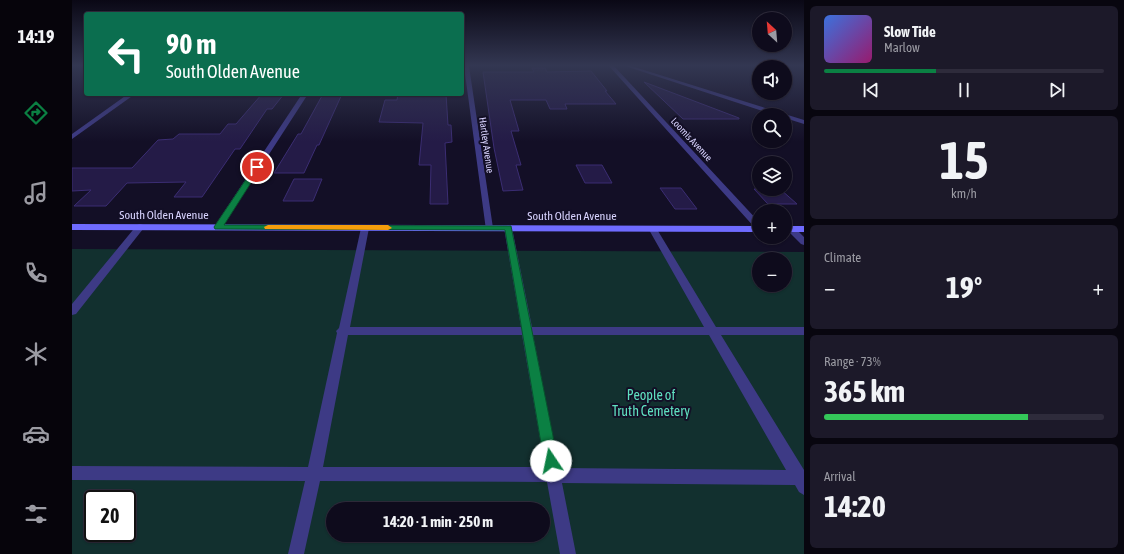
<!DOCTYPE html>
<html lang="en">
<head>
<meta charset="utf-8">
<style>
	body { margin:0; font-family:"Asap Condensed",sans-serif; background:#1c1929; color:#f1f3f6; height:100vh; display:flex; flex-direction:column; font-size:15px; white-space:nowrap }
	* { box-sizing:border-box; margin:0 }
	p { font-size:13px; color:#9b9ba3 }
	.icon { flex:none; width:22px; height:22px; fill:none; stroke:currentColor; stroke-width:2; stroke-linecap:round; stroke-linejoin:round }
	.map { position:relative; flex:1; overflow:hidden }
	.panel { display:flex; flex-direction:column; gap:6px; padding:6px; background:#08060f; width:320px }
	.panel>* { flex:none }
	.banner { position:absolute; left:12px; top:12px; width:380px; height:84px; border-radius:4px; box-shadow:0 1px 3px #0004,0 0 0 1px #2e2b3b; background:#0b6e4f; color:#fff; overflow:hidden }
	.needle { width:26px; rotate:334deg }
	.controls { position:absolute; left:680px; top:12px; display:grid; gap:8px }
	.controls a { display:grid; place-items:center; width:40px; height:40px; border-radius:50%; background:#0e0b1c; box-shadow:0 1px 3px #0004,0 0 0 1px #2e2b3b; font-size:20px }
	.speed { position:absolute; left:12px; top:490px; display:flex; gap:8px; font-size:20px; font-weight:700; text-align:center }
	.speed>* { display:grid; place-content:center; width:52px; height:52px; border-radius:50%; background:#0e0b1c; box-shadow:0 1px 3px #0004,0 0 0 1px #2e2b3b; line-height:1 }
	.speed .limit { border:2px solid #111; border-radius:6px; background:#fff; color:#111 }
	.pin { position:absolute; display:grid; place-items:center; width:34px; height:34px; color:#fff; margin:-17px; border:2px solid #fff; border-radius:50%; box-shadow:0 1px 4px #0007 }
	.me { position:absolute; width:44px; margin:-22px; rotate:349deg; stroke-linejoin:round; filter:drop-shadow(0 0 3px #0008) }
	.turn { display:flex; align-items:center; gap:14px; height:84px; padding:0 16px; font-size:18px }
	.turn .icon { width:52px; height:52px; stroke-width:2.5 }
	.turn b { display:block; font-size:28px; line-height:34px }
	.big { font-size:30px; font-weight:700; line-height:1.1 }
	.panel .card { flex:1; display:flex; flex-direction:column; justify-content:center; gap:6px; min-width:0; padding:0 14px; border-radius:6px; background:#1c1929 }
	.panel .dial { align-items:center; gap:0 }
	.dial b { font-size:52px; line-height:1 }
	.song { display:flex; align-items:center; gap:12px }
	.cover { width:48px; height:48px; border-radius:6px; background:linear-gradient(135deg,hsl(220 70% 55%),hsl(320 70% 35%)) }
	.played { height:4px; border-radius:2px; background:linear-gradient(90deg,#0b8043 40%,#2e2b3b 40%) }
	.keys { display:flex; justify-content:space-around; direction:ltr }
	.heat { display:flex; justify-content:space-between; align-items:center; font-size:22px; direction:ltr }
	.charge { height:6px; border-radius:3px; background:linear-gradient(90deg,#34c759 73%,#2e2b3b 0) }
	.trip { position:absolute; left:254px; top:502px; width:224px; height:40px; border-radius:20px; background:#0e0b1c; box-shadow:0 1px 3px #0004,0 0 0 1px #2e2b3b; font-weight:700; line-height:40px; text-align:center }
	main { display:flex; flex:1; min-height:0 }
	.tabs { display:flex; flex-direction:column; width:72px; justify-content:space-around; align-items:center; background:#06040b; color:#9b9ba3 }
	.tabs .icon { width:28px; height:28px }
	.tabs .active { color:#0b8043 }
	.tabs b { font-size:18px; color:#f1f3f6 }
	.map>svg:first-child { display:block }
	.green { fill:#12302f; fill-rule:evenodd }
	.building { fill:#241b47; stroke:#3b2d73 }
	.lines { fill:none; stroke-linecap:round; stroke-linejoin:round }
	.service { fill:#3d3a85; fill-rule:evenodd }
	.minor { fill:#3d3a85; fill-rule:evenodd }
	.tertiary { fill:#3d3a85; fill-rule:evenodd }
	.secondary { fill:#6f6bff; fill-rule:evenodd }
	.route { fill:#0b8043; stroke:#07532c }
	.slow { fill:#f59e0b }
	.labels { text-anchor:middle; stroke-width:4; stroke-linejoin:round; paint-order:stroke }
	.far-street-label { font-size:10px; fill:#d9d4ff; stroke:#130f26 }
	.street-label { font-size:12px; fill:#d9d4ff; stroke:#130f26 }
	.near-park-label { font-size:14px; fill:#5fe0c0; stroke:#130f26 }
</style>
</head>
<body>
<main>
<nav class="tabs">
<b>14:19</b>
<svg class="icon active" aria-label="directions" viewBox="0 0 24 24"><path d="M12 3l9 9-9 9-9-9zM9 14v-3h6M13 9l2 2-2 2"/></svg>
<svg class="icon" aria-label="music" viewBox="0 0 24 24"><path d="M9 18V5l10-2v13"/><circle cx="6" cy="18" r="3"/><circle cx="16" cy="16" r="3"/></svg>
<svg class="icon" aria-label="phone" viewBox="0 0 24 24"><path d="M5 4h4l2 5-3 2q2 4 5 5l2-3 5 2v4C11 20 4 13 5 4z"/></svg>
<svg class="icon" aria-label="climate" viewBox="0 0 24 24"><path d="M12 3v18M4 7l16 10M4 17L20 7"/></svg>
<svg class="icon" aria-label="car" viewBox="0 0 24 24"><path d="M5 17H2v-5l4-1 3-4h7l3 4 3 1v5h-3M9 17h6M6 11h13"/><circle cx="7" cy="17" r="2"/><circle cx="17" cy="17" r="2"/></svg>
<svg class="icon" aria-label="filters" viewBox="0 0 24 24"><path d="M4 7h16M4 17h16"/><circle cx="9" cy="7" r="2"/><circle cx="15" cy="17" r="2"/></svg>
</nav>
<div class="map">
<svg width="732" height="554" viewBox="0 0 732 554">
	<rect width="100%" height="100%" fill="#130f26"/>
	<path class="green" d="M 0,249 L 732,252 L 732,554 L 0,554 ZM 687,259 L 713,259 L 713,285 L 687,285 ZM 21,499 L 55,499 L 55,533 L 21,533 ZM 261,509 L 471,509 L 471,535 L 261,535 Z"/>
	<path class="building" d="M 460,68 L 473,68 L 475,72 L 519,71 L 535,91 L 533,91 L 544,104 L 493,104 L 495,109 L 478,109 L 474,100 L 438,100 L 447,131 L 439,131 L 449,165 L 444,165 L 451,190 L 431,191 L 422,148 L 411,72 L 462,72 Z
		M 572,82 L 667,118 L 667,119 L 611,119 Z
		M 190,94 L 212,94 L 200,109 L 195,109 L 168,149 L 163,149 L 130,197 L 102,197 L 114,182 L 55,183 L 34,206 L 2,206 L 19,190 L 0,191 L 0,168 L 60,168 L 86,140 L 101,139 L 107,134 L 148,134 L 156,124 L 164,124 Z
		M 251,94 L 270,94 L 247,145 L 245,145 L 232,173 L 202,173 L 226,134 L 229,134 Z
		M 326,94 L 374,94 L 376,125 L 379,125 L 380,142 L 373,143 L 376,204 L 358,204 L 359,165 L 347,165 L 351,123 L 307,122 L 313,100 L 325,100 Z
		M 504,165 L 530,165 L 540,183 L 513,183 Z
		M 222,179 L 250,179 L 241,201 L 211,201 Z
		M 588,188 L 609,188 L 625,209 L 603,209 Z
		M 682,189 L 708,189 L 725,204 L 696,204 Z"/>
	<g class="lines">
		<path class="service" d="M 68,224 L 71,225 L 72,227 L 71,229 L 4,314 L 0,315 L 0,304 L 65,225 Z
			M 293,225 L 297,228 L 278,327 L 449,327 L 432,228 L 436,225 L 440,228 L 460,327 L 632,327 L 576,228 L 577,226 L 583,226 L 644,327 L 732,327 L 732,335 L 649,335 L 732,470 L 732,495 L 727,492 L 723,485 L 490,483 L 504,554 L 488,554 L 475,482 L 248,481 L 232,554 L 216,554 L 233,481 L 0,480 L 0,466 L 236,467 L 265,333 L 264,331 L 267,328 L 289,228 ZM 276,335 L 450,335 L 473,467 L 251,467 ZM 461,335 L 637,335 L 714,470 L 487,468 Z
			M 719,226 L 722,227 L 732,237 L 732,245 L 729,244 L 716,231 L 715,229 Z"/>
		<path class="minor" d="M 390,65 L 613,65 L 611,66 L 542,66 L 687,222 L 687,230 L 684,229 L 537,66 L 397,66 L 421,228 L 420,230 L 414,230 L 392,66 L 390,66 Z
			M 56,94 L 63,94 L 0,139 L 0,134 Z
			M 230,94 L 236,94 L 150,227 L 146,230 L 143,229 L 142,227 Z"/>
		<path class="tertiary" d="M 550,65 L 556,65 L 732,120 L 732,124 L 713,118 L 713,115 L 703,115 Z"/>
		<path class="secondary" d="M 0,224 L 687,226 L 687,232 L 0,230 Z
			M 713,226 L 732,226 L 732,232 L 713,232 Z"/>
	</g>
	<linearGradient id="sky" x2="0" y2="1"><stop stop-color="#0a0815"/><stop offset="0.46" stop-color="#333752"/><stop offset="1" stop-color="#333752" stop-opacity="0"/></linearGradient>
	<rect width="732" height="142" fill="url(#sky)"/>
	<path class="route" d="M 185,165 L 189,167 L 152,225 L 439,226 L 486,461 L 484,465 L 479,467 L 474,465 L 472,461 L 433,230 L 143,229 L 142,227 L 183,166 Z"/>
	<path class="slow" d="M 196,225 L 316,225 L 320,228 L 316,230 L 193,229 L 192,227 Z"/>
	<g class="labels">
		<g class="far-street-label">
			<text transform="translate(620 139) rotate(47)" y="4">Loomis Avenue</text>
			<text transform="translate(415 145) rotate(82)" y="4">Hartley Avenue</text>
		</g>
		<g class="street-label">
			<text x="92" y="219">South Olden Avenue</text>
			<text x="500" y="220">South Olden Avenue</text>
		</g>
		<g class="near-park-label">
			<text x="579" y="400">People of<tspan x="579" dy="16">Truth Cemetery</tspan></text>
		</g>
	</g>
</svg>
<div class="controls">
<a><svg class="needle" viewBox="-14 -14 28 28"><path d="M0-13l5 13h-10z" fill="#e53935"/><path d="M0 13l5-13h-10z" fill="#9b9ba3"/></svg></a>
<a><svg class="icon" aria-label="sound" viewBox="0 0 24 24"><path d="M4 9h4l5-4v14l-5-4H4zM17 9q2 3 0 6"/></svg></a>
<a><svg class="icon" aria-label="search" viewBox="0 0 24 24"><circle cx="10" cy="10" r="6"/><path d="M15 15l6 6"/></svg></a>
<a><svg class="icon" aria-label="layers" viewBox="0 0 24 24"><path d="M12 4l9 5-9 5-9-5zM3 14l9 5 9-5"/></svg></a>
<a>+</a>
<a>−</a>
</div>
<div class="speed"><div class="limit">20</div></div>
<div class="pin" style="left:185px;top:167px;background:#d93025"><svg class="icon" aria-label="arrive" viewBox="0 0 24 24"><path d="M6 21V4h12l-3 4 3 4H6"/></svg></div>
<svg class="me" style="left:479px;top:461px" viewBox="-20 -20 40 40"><circle r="19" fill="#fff"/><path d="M0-13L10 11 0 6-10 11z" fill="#0b8043"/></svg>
<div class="trip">14:20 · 1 min · 250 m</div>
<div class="banner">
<div class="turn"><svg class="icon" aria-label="left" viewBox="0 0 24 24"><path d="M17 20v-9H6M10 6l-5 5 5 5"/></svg><div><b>90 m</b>South Olden Avenue</div></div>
</div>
</div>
<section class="panel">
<div class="card">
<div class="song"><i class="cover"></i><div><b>Slow Tide</b><p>Marlow</p></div></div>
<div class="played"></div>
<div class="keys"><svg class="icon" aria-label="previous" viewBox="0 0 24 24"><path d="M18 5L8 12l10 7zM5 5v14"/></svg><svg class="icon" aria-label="pause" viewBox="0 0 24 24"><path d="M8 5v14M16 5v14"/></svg><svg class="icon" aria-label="next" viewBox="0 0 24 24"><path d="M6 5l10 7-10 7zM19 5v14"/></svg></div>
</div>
<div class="card dial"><b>15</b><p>km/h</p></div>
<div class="card"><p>Climate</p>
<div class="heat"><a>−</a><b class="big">19°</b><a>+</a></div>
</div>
<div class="card"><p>Range · 73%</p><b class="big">365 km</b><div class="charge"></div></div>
<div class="card"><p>Arrival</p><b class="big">14:20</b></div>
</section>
</main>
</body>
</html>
